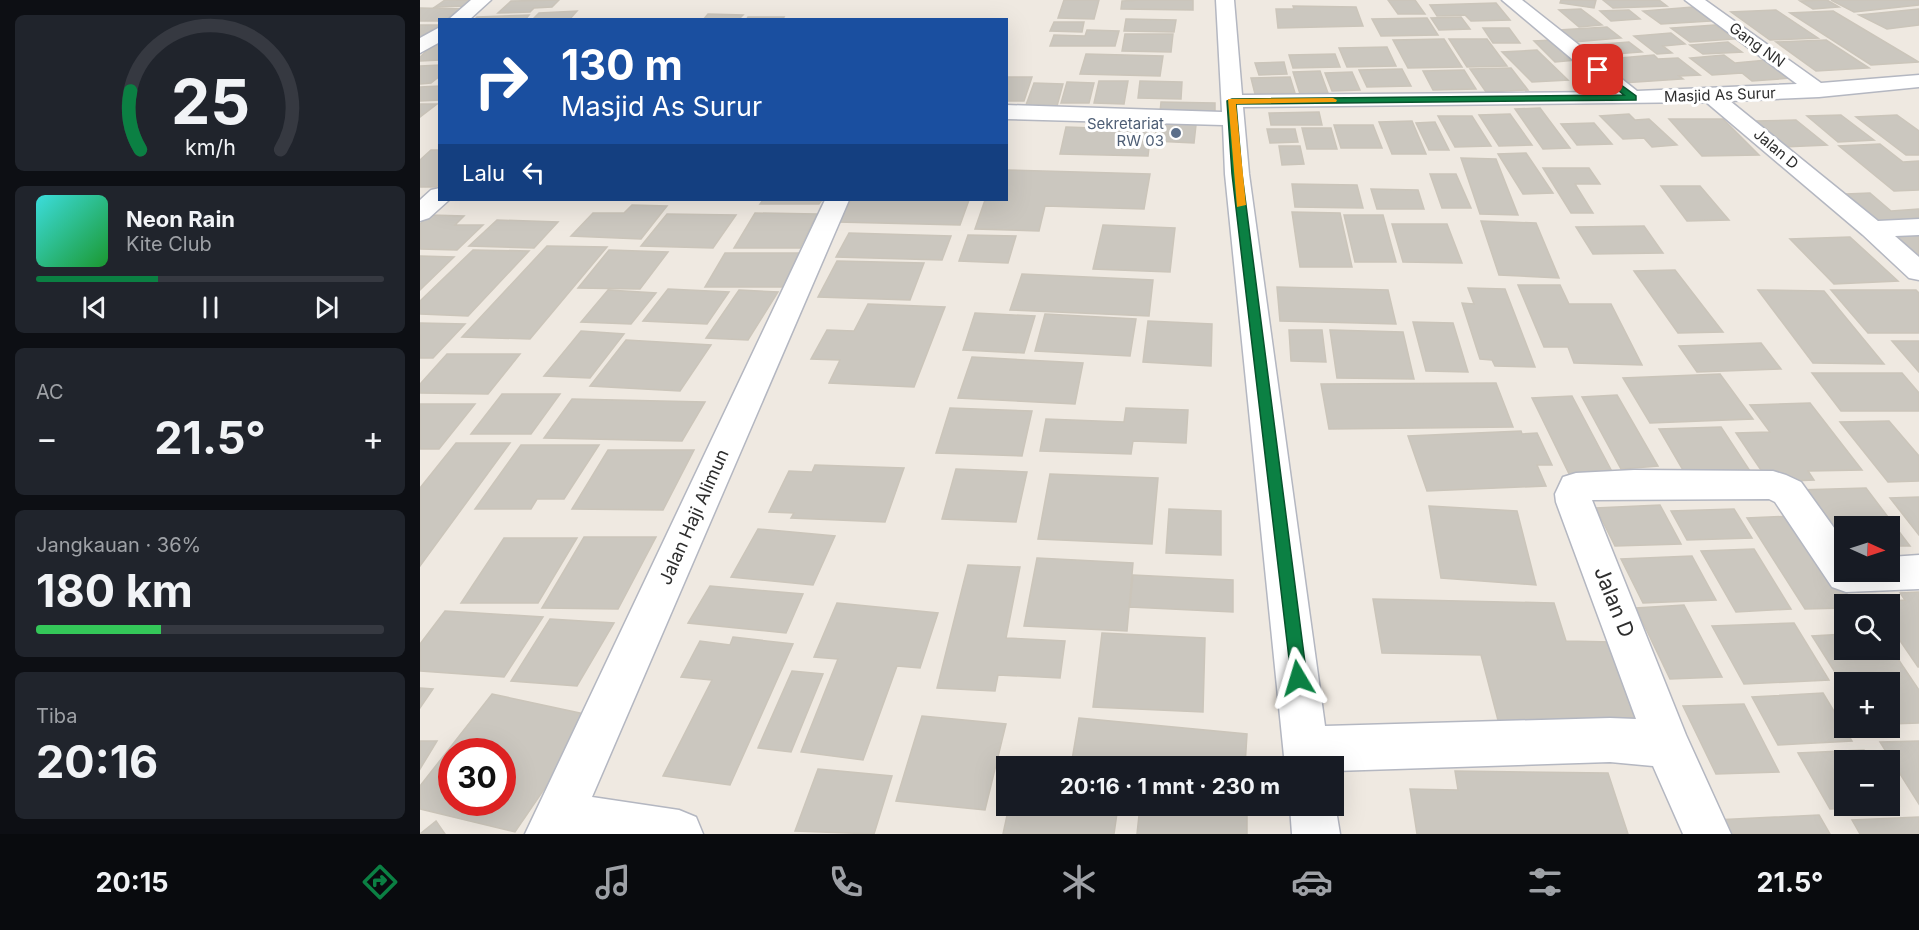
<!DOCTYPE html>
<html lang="id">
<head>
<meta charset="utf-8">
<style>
	body { margin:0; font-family:Inter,sans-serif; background:#20242c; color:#f1f3f6; height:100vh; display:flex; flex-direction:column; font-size:22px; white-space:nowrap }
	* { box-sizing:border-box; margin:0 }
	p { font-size:20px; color:#9ea1a6 }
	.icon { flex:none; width:33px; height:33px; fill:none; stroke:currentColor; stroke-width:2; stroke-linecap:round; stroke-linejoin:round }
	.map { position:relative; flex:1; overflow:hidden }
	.details { display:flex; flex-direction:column; gap:15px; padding:15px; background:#0d0f14; width:420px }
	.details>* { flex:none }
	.guide { position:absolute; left:18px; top:18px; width:570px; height:183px; border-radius:0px; box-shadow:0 6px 24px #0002; background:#1a4fa0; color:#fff; overflow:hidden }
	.needle { width:39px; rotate:93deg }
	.tools { position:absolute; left:1414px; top:516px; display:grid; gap:12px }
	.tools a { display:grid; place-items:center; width:66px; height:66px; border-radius:0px; background:#171b24; box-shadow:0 6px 24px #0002; font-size:30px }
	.speed { position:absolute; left:18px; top:738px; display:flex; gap:12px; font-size:30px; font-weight:700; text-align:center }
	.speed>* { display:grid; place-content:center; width:78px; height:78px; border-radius:50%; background:#171b24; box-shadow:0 6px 24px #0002; line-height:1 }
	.speed .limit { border:9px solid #d22; background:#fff; color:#111 }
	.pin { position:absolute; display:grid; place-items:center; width:51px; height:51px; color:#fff; margin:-26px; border-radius:12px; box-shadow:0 3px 9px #0006 }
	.me { position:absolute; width:66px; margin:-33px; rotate:353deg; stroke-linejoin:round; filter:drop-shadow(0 0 4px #0008) }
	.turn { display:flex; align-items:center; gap:21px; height:126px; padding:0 24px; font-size:27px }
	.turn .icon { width:78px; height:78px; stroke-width:2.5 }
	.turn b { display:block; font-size:42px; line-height:51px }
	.then { display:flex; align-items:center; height:57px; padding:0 24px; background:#0003; gap:12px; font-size:22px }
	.big { font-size:45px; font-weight:700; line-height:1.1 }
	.details .card { flex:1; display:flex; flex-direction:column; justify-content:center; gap:9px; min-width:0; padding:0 21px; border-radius:9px; background:#20242c }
	.details .dial { align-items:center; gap:0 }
	.dial svg { height:156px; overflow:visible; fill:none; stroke:#363941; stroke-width:7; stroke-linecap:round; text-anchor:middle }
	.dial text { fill:#f1f3f6; stroke:none }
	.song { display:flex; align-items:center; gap:18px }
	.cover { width:72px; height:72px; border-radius:9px; background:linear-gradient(135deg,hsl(180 70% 55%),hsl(130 70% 35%)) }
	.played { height:6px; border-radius:3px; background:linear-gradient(90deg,#0b8043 35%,#363941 35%) }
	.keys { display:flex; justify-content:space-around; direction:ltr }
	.heat { display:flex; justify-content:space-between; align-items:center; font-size:33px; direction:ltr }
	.charge { height:9px; border-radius:4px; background:linear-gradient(90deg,#34c759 36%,#363941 0) }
	.trip { position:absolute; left:576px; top:756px; width:348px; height:60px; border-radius:0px; background:#171b24; box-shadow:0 6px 24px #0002; font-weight:700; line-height:60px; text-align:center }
	.tabs { display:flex; height:96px; justify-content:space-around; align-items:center; background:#090b0e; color:#9ea1a6 }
	.tabs .icon { width:42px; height:42px }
	.tabs .current { color:#0b8043 }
	.tabs b { font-size:27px; color:#f1f3f6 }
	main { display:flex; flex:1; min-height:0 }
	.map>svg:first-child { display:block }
	.building { fill:#cbc7bf; stroke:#cbc5ba; stroke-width:1.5; fill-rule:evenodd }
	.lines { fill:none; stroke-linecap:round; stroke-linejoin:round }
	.minor-casing { stroke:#b4b7c1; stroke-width:3 }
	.minor { fill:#fff; fill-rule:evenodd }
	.route { fill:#0b8043; stroke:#07532c; stroke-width:1.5 }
	.slow { fill:#f59e0b }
	.service-dot { fill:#5c6f8a; stroke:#fff; stroke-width:2 }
	.labels { text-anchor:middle; stroke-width:6; stroke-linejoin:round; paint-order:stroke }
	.far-street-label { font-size:15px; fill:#2e2e2e; stroke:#fff }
	.far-service-label { font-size:15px; fill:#4e5e75; stroke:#fff; text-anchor:end }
	.street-label { font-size:18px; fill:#2e2e2e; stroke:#fff }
	.near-street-label { font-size:21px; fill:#2e2e2e; stroke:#fff }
</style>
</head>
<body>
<main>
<section class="details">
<div class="card dial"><svg viewBox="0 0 100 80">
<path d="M14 69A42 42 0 1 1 86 69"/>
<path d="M14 69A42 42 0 0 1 9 39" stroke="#0b8043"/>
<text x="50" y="56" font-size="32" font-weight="700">25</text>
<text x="50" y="72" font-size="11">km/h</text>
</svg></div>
<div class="card">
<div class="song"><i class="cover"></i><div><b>Neon Rain</b><p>Kite Club</p></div></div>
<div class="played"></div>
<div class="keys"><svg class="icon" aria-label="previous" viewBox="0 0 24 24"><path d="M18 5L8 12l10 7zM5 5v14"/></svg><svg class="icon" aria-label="pause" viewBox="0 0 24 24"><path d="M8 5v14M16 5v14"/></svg><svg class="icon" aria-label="next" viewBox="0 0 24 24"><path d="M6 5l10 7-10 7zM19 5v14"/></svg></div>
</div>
<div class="card"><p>AC</p>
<div class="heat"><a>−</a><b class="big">21.5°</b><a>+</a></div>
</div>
<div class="card"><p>Jangkauan · 36%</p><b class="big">180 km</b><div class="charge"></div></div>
<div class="card"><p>Tiba</p><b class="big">20:16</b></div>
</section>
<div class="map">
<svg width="1499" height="834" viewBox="0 0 1499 834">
	<rect width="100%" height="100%" fill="#efe9e1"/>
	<path class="building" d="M 25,0 L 58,0 L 50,6 L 15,7 Z
		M 139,0 L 132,7 L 114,8 L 110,12 L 78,13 L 91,1 Z
		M 644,0 L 679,0 L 674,19 L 638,18 Z
		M 720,0 L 773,0 L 773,10 L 701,9 L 702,1 Z
		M 968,0 L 995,0 L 1005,14 L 978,14 Z
		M 1141,0 L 1176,0 L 1174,8 L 1140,3 Z
		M 1183,0 L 1239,0 L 1247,6 L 1193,8 Z
		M 1407,0 L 1419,7 L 1393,9 L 1380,1 Z
		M 1411,0 L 1499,0 L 1499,5 L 1434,12 Z
		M 1076,3 L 1090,20 L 1051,21 L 1045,15 L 1017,16 L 1010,5 Z
		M 873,6 L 936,7 L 943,26 L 858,28 L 856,9 L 874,9 Z
		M 1273,7 L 1293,21 L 1241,24 L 1223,11 Z
		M 0,8 L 45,9 L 28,20 L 20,21 L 0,21 Z
		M 1161,9 L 1182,25 L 1159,27 L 1139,10 Z
		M 1499,9 L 1499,25 L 1467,29 L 1439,15 Z
		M 1209,10 L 1220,19 L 1191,21 L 1180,11 Z
		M 1356,10 L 1398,38 L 1350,40 L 1311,12 Z
		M 157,11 L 149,20 L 112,20 L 119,13 Z
		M 1413,11 L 1499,62 L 1451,65 L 1370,13 Z
		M 288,14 L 323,15 L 318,20 L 283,20 Z
		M 109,15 L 105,20 L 54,20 L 57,17 Z
		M 328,17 L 364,17 L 362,20 L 326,20 Z
		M 1041,17 L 1050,29 L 1019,30 L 1011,18 Z
		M 1007,18 L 1018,35 L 961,36 L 952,19 Z
		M 706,19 L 756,20 L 754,32 L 704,31 Z
		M 634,22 L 664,22 L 662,32 L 630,31 Z
		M 0,25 L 20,25 L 0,38 Z
		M 1295,25 L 1315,39 L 1270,42 L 1251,28 Z
		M 1187,27 L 1201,38 L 1154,42 L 1140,30 Z
		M 1063,28 L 1089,28 L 1100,43 L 1073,43 Z
		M 667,30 L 699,31 L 695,46 L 630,46 L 634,35 L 665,36 Z
		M 1251,33 L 1265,44 L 1243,46 L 1252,53 L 1237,54 L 1214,36 Z
		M 705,34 L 753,34 L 751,52 L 702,51 Z
		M 1024,39 L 1042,67 L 988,68 L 973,40 Z
		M 1029,39 L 1067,39 L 1087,66 L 1047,67 Z
		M 1135,40 L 1158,60 L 1135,62 L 1114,41 Z
		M 1406,40 L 1449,68 L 1396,71 L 1356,42 Z
		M 1209,42 L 1222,52 L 1181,55 L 1169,45 Z
		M 1308,42 L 1322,52 L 1283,54 L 1270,45 Z
		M 13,45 L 20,45 L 20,60 L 0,61 L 0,57 Z
		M 967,47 L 976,66 L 927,67 L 919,48 Z
		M 1117,50 L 1148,80 L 1112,82 L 1082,52 Z
		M 666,54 L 743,56 L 740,76 L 660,74 Z
		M 915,54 L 920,67 L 873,68 L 869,55 Z
		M 1234,55 L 1238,59 L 1258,58 L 1280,75 L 1259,76 L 1263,79 L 1202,83 L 1175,60 Z
		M 1304,55 L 1315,63 L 1347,60 L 1372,78 L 1332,81 L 1322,73 L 1292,75 L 1270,58 Z
		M 864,62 L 867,74 L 839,75 L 835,63 Z
		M 20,65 L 20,76 L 11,83 L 0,84 L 0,66 Z
		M 1091,68 L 1108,90 L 1066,92 L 1050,69 Z
		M 982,69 L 991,86 L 947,87 L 939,70 Z
		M 1044,70 L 1056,89 L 1013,90 L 1003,71 Z
		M 900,71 L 908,93 L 880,94 L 873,72 Z
		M 932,72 L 940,90 L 912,91 L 905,73 Z
		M 588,77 L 612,77 L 604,101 L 586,101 Z
		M 870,77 L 875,93 L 835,94 L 831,78 Z
		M 679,81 L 708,81 L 704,104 L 674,103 Z
		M 720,81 L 762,82 L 761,99 L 718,98 Z
		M 647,82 L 674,83 L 669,103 L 641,103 Z
		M 614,83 L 643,84 L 637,106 L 606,105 Z
		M 20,86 L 20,100 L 0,101 L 0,87 Z
		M 741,102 L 795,103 L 795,115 L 740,113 Z
		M 0,104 L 17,104 L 0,117 Z
		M 1120,108 L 1150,148 L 1123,149 L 1095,109 Z
		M 899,112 L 902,125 L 851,125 L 849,113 Z
		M 1090,114 L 1112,145 L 1079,146 L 1059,115 Z
		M 1209,114 L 1215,120 L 1229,119 L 1257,145 L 1232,147 L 1224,138 L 1203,139 L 1180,116 Z
		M 1421,115 L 1454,140 L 1418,142 L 1387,116 Z
		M 1477,115 L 1499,131 L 1499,155 L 1486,155 L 1436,117 Z
		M 1018,116 L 1052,116 L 1071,146 L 1035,147 Z
		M 1249,119 L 1303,119 L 1339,155 L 1282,156 Z
		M 1376,120 L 1407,145 L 1363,147 L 1335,121 Z
		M 992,121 L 1006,154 L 972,154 L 959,122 Z
		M 1015,122 L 1029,150 L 1009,150 L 996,123 Z
		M 738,123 L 776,125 L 774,143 L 734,141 Z
		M 1174,123 L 1192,144 L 1157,145 L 1141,124 Z
		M 914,125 L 953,125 L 962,148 L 921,148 Z
		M 646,127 L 731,130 L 728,156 L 640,154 Z
		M 882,128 L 911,128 L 917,149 L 887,149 Z
		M 847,129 L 875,129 L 878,142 L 850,143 Z
		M 1460,144 L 1483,162 L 1499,161 L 1499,190 L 1474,191 L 1419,146 Z
		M 859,146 L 880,146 L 884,164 L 862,165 Z
		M 11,150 L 20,150 L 20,184 L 16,187 L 0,187 L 0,160 Z
		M 1106,153 L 1133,193 L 1103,194 L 1078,154 Z
		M 1041,158 L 1076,159 L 1098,215 L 1060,214 Z
		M 1123,168 L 1169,168 L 1180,184 L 1155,184 L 1173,213 L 1151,213 Z
		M 586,170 L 730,174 L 724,209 L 625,206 L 619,231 L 555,229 L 565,200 L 586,200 Z
		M 1010,174 L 1036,174 L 1051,208 L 1022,208 Z
		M 872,184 L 937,185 L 943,208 L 875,207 Z
		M 1241,186 L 1280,186 L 1309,220 L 1267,221 Z
		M 951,189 L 998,190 L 1004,209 L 957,209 Z
		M 1450,193 L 1471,211 L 1499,209 L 1499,222 L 1459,224 L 1427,194 Z
		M 343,200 L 402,200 L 399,204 L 340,204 Z
		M 431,200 L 549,200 L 540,225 L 418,222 Z
		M 212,205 L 247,206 L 221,239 L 151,236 L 173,213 L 204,213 Z
		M 872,212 L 920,213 L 932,267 L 880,267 Z
		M 335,213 L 397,214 L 380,248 L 314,248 Z
		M 247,214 L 316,215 L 293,248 L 221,246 Z
		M 10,215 L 44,216 L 35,225 L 63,225 L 37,250 L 0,249 L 0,224 Z
		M 924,215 L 963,215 L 976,262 L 935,262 Z
		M 77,220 L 138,222 L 114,248 L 49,246 Z
		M 1061,221 L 1116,223 L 1139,278 L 1079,275 Z
		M 972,224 L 1027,224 L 1042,263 L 983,262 Z
		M 683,225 L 755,228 L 750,272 L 673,269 Z
		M 1224,226 L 1243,253 L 1173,254 L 1156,227 Z
		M 1499,230 L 1499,259 L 1468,232 Z
		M 429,233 L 531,236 L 522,260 L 416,257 Z
		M 548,235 L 596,236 L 588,263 L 539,261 Z
		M 1430,237 L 1478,281 L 1414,284 L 1370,239 Z
		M 127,246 L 187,247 L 110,339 L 42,337 Z
		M 53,250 L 109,251 L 48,316 L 0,314 L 0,301 Z
		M 189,250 L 248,252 L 220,289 L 158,288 Z
		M 305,253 L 379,253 L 363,287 L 285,287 Z
		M 0,256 L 34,257 L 0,290 Z
		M 417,261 L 504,263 L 490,300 L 398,297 Z
		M 1255,270 L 1303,332 L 1258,333 L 1214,271 Z
		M 602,274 L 733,280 L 729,316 L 590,310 Z
		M 1098,285 L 1140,285 L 1149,304 L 1191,304 L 1222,365 L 1154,363 L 1148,347 L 1124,347 Z
		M 857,287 L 968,290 L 976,324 L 860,321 Z
		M 1048,288 L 1085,289 L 1115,367 L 1075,366 L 1072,360 L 1060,359 L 1042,303 L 1054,304 Z
		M 248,289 L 309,292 L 287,324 L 223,321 Z
		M 188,290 L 236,293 L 211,324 L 161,322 Z
		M 319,290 L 358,292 L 328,340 L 286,338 Z
		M 1338,290 L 1404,291 L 1464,364 L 1393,363 Z
		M 1411,290 L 1496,290 L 1499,293 L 1499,333 L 1448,333 Z
		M 448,304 L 525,307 L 494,387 L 409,383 L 420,360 L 391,359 L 407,330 L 434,331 Z
		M 555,313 L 615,316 L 604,353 L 543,350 Z
		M 625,314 L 716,319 L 710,356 L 615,351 Z
		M 728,321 L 792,324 L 791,366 L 723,362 Z
		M 993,322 L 1033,323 L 1048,372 L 1006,371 Z
		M 0,323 L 45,324 L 13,358 L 0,358 Z
		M 869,330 L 902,330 L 906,362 L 871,361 Z
		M 910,330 L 983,332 L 994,379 L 917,378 Z
		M 161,331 L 204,334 L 170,378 L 124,376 Z
		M 206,340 L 291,345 L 260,391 L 170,386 Z
		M 1472,341 L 1499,341 L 1499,372 Z
		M 1341,343 L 1361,369 L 1277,372 L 1259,346 Z
		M 27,354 L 100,354 L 68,394 L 0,393 L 0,384 Z
		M 552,357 L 663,363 L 655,404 L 538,398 Z
		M 1392,373 L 1482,373 L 1499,393 L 1499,411 L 1421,411 Z
		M 1300,374 L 1333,419 L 1230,423 L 1203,378 Z
		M 1076,383 L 1093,427 L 909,429 L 901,384 Z
		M 82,394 L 140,394 L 111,434 L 51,434 Z
		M 1197,395 L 1238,466 L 1201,469 L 1162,397 Z
		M 1152,396 L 1197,481 L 1153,482 L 1112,398 Z
		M 152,399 L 285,402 L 262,441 L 124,438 Z
		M 1390,403 L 1442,470 L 1388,471 L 1394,480 L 1349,482 L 1316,433 L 1350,432 L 1330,405 Z
		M 0,404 L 55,404 L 19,449 L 0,449 Z
		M 530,408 L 612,411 L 602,456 L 516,453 Z
		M 706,408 L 768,410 L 766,443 L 713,441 L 711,454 L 620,451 L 626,419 L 704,422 Z
		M 1469,421 L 1499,456 L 1499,481 L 1468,482 L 1420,422 Z
		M 1301,427 L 1332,474 L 1267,477 L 1239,429 Z
		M 1101,431 L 1102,434 L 1117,433 L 1132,465 L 1117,465 L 1126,486 L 1007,491 L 988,436 Z
		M 36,443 L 90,443 L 0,566 L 0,488 Z
		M 101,445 L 179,445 L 144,499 L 117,499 L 111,509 L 55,509 Z
		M 188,450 L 274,450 L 243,510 L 152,509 Z
		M 395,465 L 484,468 L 465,522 L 371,518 L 374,513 L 349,512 L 369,471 L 392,472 Z
		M 536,469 L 607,472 L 596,522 L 522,519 Z
		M 630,474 L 738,478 L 732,544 L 618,539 Z
		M 1446,488 L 1490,546 L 1470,546 L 1470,526 L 1425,526 L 1425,548 L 1377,490 Z
		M 1499,497 L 1499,535 L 1470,498 Z
		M 1240,505 L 1261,544 L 1195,546 L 1176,508 Z
		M 1009,506 L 1097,511 L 1116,585 L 1021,578 Z
		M 749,509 L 801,511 L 801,555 L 746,553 Z
		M 1314,509 L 1332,538 L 1267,540 L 1251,511 Z
		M 1374,516 L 1434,604 L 1425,604 L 1425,608 L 1385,609 L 1327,518 Z
		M 338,529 L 415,536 L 393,585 L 311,577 Z
		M 164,537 L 236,537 L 198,609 L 122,608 Z
		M 84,538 L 157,538 L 118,603 L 41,603 Z
		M 1334,549 L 1371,609 L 1316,612 L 1281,551 Z
		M 1272,556 L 1296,600 L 1223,603 L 1201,559 Z
		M 617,558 L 713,563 L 707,631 L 604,626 Z
		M 548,565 L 600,567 L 586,638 L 645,641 L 640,678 L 578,675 L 575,691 L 517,688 Z
		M 713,575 L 813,580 L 813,612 L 710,607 Z
		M 290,586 L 383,594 L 366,633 L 268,623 Z
		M 1499,592 L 1499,667 L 1498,667 L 1470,626 L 1470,604 L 1453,602 L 1485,600 L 1480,593 Z
		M 953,599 L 1134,603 L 1146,641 L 1193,642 L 1225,727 L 1079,724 L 1061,655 L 962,653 Z
		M 417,603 L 518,613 L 500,668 L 477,666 L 443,760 L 381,752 L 418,659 L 394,657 Z
		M 1264,605 L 1302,677 L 1250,679 L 1216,608 Z
		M 25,611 L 123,617 L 84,677 L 0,671 L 0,644 Z
		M 130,619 L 194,623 L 157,686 L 91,681 Z
		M 1374,623 L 1409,680 L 1324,684 L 1292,626 Z
		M 682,633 L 785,638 L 783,712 L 673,707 Z
		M 1425,634 L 1425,650 L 1470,650 L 1470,647 L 1499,690 L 1499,723 L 1470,724 L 1470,682 L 1425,682 L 1425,688 L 1392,636 Z
		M 313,637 L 373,644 L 310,785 L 243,776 L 292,680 L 261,677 L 280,641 L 310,645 Z
		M 372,671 L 403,674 L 371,752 L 338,748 Z
		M 0,688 L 13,689 L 0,708 Z
		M 1403,693 L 1432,741 L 1358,745 L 1332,697 Z
		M 72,694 L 174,716 L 95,832 L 0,809 L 0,786 ZM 32,752 L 82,752 L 82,802 L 32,802 Z
		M 1324,704 L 1359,772 L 1296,774 L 1263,706 Z
		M 502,716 L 586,724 L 565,810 L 476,801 Z
		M 659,718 L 827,734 L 825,766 L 651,766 Z
		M 0,741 L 17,741 L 0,769 Z
		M 1499,741 L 1499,804 L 1460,742 Z
		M 1444,750 L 1450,760 L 1425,760 L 1425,806 L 1470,806 L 1470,792 L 1479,806 L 1410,809 L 1378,753 Z
		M 398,769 L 472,776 L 454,834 L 375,831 Z
		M 1035,771 L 1188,773 L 1208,834 L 997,834 L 990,789 L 1038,790 Z
		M 589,806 L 698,806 L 694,834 L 583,834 Z
		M 720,806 L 773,806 L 827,811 L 827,834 L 717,834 Z
		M 1399,815 L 1410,834 L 1302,834 L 1295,820 Z
		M 1499,817 L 1499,834 L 1440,834 L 1432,820 Z
		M 16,821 L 25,834 L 0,834 Z"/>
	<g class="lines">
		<g class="minor-casing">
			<path id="minor" d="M 51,0 L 71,0 L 49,20 L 28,20 Z
				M 796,0 L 814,0 L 822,95 L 1191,92 L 1082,0 L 1102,0 L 1217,91 L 1377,84 L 1265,0 L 1285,0 L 1401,83 L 1499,75 L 1499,87 L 1399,97 L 1310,101 L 1458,221 L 1499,219 L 1499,235 L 1475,236 L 1499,257 L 1499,280 L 1489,278 L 1443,235 L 1286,102 L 823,107 L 829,174 L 905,726 L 1190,718 L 1216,719 L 1136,502 L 1135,494 L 1143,477 L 1156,473 L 1214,470 L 1353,471 L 1366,475 L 1381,482 L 1425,543 L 1425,572 L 1470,572 L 1470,557 L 1499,555 L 1499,589 L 1426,592 L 1412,587 L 1355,502 L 1349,499 L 1172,500 L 1266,735 L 1311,834 L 1263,834 L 1233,766 L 1190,762 L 914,771 L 914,766 L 865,766 L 805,174 L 803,125 L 586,119 L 586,105 L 802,112 Z
				M 20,27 L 20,42 L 0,53 L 0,38 Z
				M 20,188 L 20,200 L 29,200 L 9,218 L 0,221 L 0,200 L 11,190 Z
				M 405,200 L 429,200 L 172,797 L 259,810 L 276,817 L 283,834 L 105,834 Z
				M 914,798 L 920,834 L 872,834 L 870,806 L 914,806 Z"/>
		</g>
		<use href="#minor" class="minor"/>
	</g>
	<path class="route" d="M 1178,68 L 1216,96 L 1216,100 L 816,104 L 822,174 L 887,678 L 884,684 L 878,687 L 872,684 L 812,174 L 807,101 L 812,99 L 1204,95 L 1175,72 Z"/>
	<path class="slow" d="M 913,98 L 917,100 L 916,102 L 816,104 L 826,205 L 817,207 L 808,99 Z"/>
	<circle class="service-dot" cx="756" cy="133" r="6"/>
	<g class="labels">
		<g class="far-street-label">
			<text transform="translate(1337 45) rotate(36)" y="5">Gang NN</text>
			<text transform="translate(1300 95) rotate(-2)" y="5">Masjid As Surur</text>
			<text transform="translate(1356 149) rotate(40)" y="5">Jalan D</text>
		</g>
		<g class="far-service-label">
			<text x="744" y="129">Sekretariat<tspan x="744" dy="17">RW 03</tspan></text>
		</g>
		<g class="street-label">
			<text transform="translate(274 517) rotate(-66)" y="6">Jalan Haji Alimun</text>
		</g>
		<g class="near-street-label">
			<text transform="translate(1194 602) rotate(68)" y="7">Jalan D</text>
		</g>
	</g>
</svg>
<div class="tools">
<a><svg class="needle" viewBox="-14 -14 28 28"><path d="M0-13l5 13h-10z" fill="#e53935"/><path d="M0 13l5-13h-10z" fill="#9ea1a6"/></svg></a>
<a><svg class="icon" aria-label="search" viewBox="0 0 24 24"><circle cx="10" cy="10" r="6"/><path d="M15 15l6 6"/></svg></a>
<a>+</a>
<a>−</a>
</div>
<div class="speed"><div class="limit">30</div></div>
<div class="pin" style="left:1178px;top:70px;background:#d93025"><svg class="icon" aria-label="arrive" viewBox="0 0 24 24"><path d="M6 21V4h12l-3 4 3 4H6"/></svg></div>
<svg class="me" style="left:878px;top:678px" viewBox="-20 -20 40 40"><path d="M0-17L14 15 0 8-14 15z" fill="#0b8043" stroke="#fff" stroke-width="4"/></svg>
<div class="trip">20:16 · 1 mnt · 230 m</div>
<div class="guide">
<div class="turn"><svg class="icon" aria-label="right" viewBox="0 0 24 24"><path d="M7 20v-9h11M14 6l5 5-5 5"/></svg><div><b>130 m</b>Masjid As Surur</div></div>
<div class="then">Lalu<svg class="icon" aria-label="left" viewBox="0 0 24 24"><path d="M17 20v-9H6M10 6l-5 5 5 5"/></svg></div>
</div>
</div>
</main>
<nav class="tabs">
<b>20:15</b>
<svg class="icon current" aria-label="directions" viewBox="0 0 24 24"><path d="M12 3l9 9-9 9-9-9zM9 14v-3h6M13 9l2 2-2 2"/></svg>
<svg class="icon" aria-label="music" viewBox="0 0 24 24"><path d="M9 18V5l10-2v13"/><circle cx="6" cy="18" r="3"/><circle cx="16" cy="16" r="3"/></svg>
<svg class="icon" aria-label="phone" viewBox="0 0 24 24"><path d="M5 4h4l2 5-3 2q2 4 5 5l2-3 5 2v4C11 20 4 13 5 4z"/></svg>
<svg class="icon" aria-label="climate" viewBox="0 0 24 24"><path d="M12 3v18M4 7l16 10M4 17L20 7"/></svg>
<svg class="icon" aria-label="car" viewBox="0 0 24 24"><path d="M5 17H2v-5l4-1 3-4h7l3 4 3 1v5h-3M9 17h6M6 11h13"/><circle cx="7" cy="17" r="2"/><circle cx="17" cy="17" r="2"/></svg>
<svg class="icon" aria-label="filters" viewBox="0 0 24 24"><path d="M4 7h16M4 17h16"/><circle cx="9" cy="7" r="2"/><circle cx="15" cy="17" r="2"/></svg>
<b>21.5°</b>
</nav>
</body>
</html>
